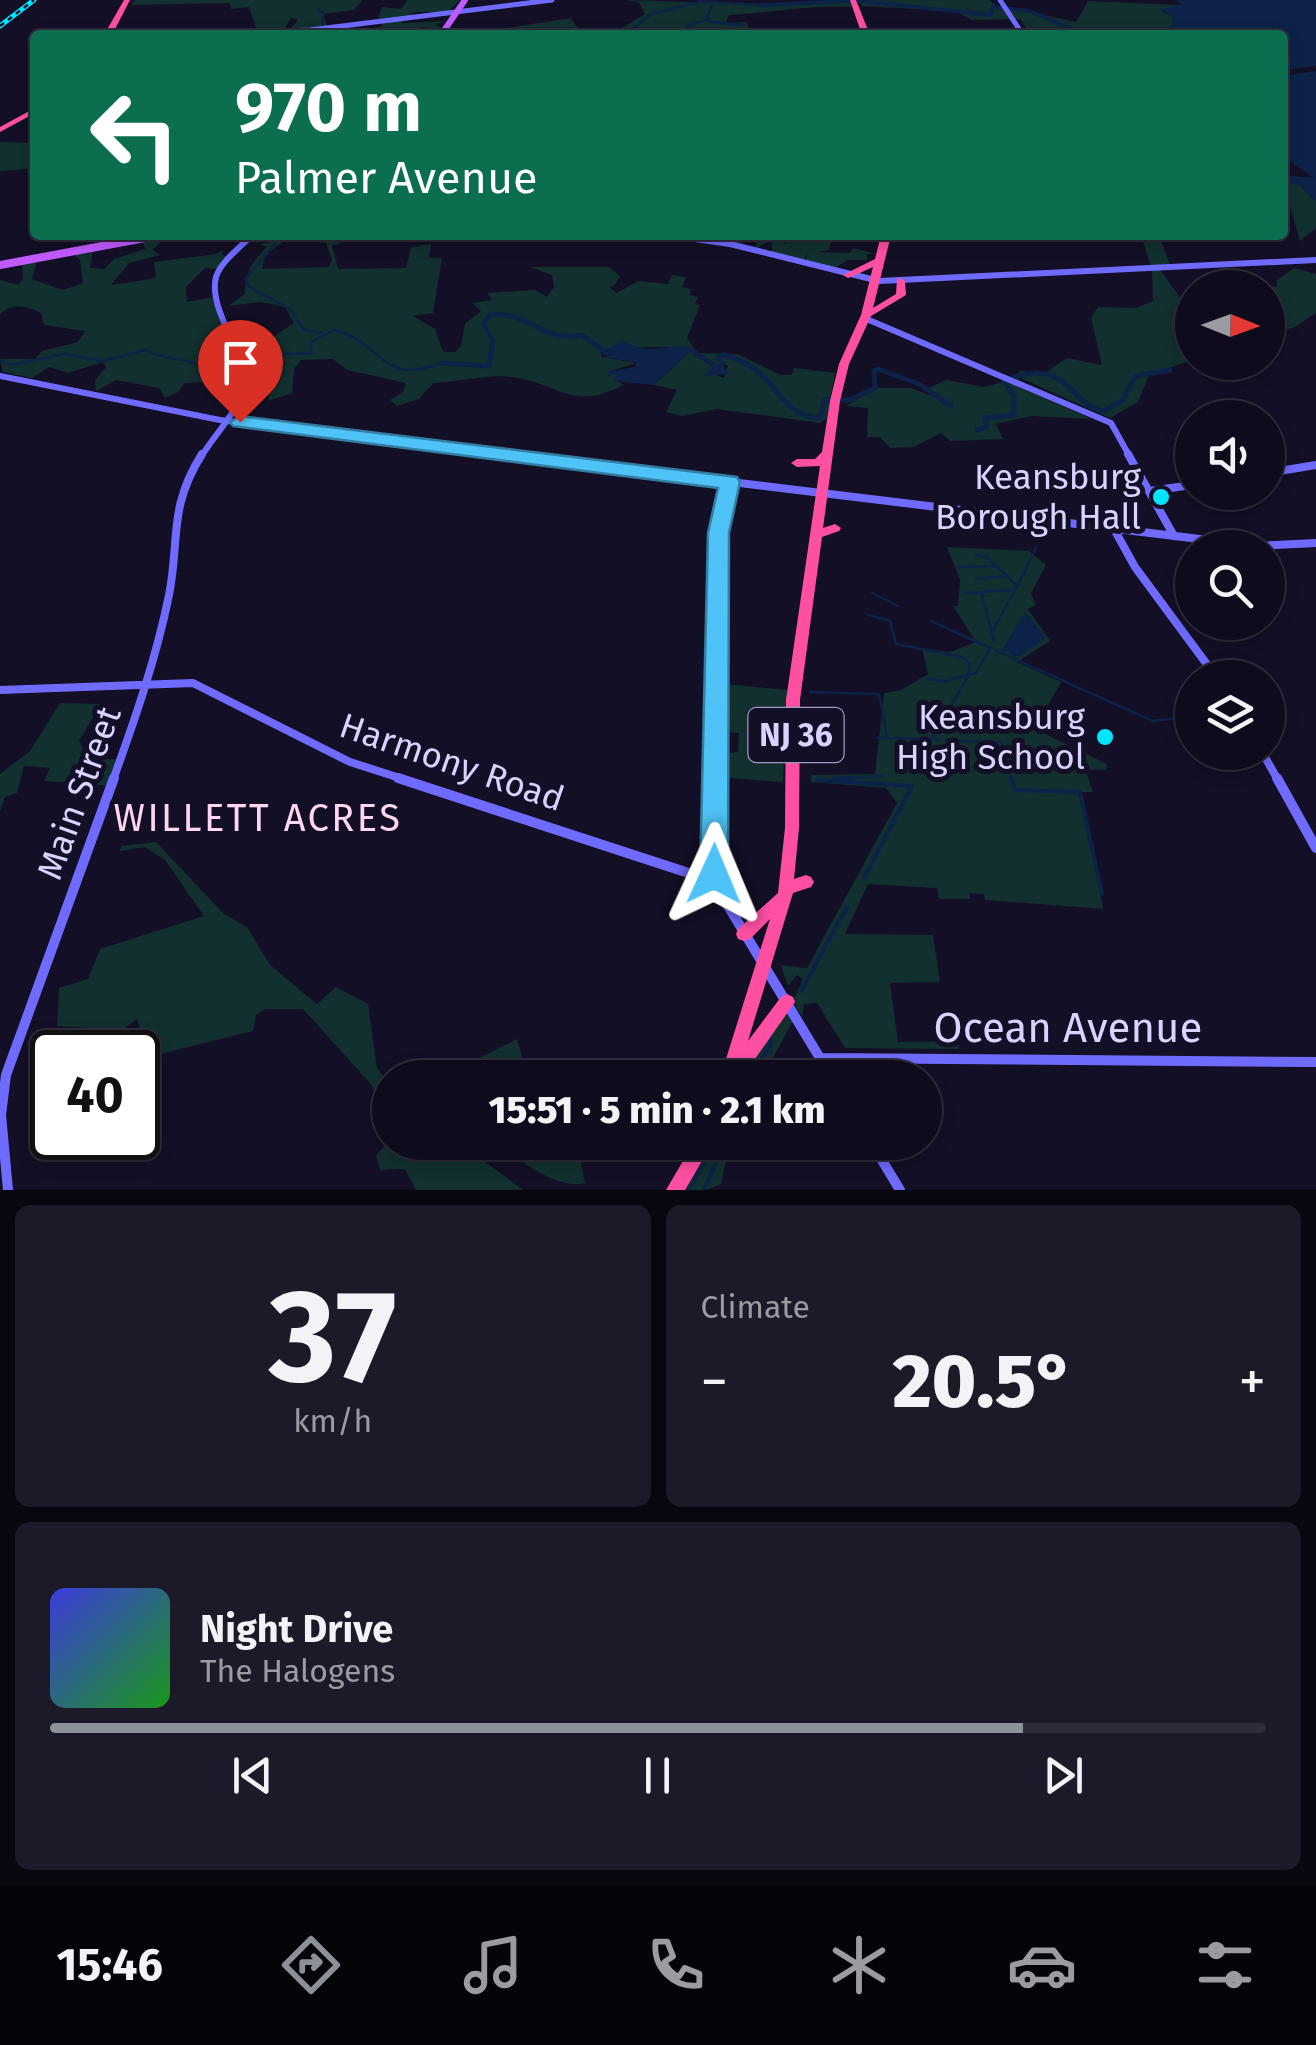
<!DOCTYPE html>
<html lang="en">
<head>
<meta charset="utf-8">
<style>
	body { margin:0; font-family:"Fira Sans",sans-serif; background:#1c1929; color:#f1f3f6; height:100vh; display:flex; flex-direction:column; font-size:38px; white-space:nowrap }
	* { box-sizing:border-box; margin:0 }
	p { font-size:32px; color:#9b9ba3 }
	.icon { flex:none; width:55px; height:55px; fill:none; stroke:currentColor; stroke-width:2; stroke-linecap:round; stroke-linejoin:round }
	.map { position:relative; height:1190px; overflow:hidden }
	.details { display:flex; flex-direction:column; gap:15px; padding:15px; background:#08060f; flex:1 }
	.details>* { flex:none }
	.guide { position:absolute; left:30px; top:30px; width:1258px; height:210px; border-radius:10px; box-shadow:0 5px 15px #0003,0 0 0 2px #2e2b3b; background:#0b6e4f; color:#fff; overflow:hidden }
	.needle { width:65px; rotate:91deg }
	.controls { position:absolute; left:1175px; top:270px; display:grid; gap:20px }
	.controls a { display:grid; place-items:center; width:110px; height:110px; border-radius:50%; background:#0e0b1c; box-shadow:0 5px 15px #0003,0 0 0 2px #2e2b3b; font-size:50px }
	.speed { position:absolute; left:30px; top:1030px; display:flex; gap:20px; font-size:50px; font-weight:700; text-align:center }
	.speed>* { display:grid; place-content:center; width:130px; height:130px; border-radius:50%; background:#0e0b1c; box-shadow:0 5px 15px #0003,0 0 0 2px #2e2b3b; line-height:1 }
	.speed .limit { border:5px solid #111; border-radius:15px; background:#fff; color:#111 }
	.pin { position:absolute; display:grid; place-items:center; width:85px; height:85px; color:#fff; margin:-102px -42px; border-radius:50% 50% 50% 0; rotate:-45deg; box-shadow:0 0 10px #0007 }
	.pin .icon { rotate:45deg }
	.me { position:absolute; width:110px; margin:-55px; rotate:1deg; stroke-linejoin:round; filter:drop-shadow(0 0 8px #0008) }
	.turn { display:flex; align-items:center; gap:35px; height:210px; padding:0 40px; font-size:45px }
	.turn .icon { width:130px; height:130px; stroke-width:2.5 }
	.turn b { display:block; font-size:70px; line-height:85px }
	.big { font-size:75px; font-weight:800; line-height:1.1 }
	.details .widget { flex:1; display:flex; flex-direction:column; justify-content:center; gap:15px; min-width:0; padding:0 35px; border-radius:15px; background:#1c1929 }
	.details .dial { align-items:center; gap:0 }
	.dial b { font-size:130px; line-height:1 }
	.song { display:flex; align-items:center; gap:30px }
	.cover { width:120px; height:120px; border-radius:15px; background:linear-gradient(135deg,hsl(240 70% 55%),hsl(120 70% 35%)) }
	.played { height:10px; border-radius:5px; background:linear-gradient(90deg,#8c9099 80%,#2e2b3b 80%) }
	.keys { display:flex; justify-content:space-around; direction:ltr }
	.heat { display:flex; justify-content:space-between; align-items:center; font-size:55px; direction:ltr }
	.details .tiles { flex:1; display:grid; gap:15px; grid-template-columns:1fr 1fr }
	.widget:last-child { grid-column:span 2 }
	.trip { position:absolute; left:372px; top:1060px; width:570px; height:100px; border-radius:50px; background:#0e0b1c; box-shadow:0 5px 15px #0003,0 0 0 2px #2e2b3b; font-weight:800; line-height:100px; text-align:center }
	.tab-bar { display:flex; height:160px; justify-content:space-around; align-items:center; background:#06040b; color:#9b9ba3 }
	.tab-bar .icon { width:70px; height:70px }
	.tab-bar .selected { color:#8c9099 }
	.tab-bar b { font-size:45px; color:#f1f3f6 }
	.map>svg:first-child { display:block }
	.green { fill:#12302f }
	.water { fill:#0c2248 }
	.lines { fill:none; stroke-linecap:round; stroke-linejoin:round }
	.stream-far1 { stroke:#0c2248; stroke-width:2.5 }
	.stream { stroke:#0c2248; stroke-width:4 }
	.river-far1 { stroke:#0c2248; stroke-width:4 }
	.river { stroke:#0c2248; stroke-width:5 }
	.secondary-far3 { stroke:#6f6bff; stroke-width:5 }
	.secondary-far2 { stroke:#6f6bff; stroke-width:6 }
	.secondary-far1 { stroke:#6f6bff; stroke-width:8 }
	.secondary { stroke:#6f6bff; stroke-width:10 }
	.primary-far1 { stroke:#c25bff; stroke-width:6 }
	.primary { stroke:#c25bff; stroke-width:8 }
	.highway { fill:#ff4fa3; fill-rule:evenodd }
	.rail-casing { stroke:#00e5ff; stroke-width:5 }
	.rail { stroke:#130f26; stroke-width:2.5; stroke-dasharray:5; stroke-linecap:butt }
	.route { fill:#4fc3f7; stroke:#337fa1; stroke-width:2.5 }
	.poi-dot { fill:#00e5ff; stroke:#130f26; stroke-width:4 }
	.labels { text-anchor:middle; stroke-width:10; stroke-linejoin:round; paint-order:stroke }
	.shield { fill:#130f26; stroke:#9e99be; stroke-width:2.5 }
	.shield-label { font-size:32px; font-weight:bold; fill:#d9d4ff }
	.poi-label { font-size:35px; fill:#d9d4ff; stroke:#130f26; text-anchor:end }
	.street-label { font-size:35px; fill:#d9d4ff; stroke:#130f26 }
	.neighbourhood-label { font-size:38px; letter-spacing:2.5px; fill:#ffd6f0; stroke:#130f26 }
	.near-street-label { font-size:42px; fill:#d9d4ff; stroke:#130f26 }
</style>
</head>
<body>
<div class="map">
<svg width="1316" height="1190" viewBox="0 0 1316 1190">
	<rect width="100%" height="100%" fill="#130f26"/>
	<path class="green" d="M 135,0 L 363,0 L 354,10 L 323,14 L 327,27 L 290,29 L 298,20 L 291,17 L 285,29 L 257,31 L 249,7 L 231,9 L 230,3 L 131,5 Z
		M 407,0 L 460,0 L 448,12 L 416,12 L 401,19 L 403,23 L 448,21 L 436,24 L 443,29 L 421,27 L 422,35 L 366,32 L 382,26 L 378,18 L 382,7 L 401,9 Z
		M 624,0 L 757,4 L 850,0 L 852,7 C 811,4 771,13 729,15 L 726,23 L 747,22 L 750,35 L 610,35 L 645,14 L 639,2 Z
		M 860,0 L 989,0 L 997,6 L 1076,22 L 1088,1 L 1178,5 L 1161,11 L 1170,15 L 1174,23 L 1166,30 L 1169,35 L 1031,35 L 1020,19 L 972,20 L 955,11 L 862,6 Z
		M 571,18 L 582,35 L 484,35 L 493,30 Z
		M 0,142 L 35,143 L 35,168 L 0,171 Z
		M 1283,182 L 1300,185 L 1316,202 L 1316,228 L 1300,241 Z
		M 278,235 L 286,236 L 285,240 L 265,256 L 262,269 L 329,267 L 332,260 L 326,243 L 316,241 L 314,235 L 330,235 L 341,244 L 332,245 L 338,269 L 406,268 L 411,247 L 431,244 L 429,258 L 442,258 L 433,313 L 413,316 L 435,329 L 443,352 L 455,352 L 461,346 L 465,324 L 481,311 L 472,303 L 492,300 L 487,293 L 535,290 L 547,297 L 554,287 L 552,275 L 530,267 L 609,267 L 620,276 L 615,285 L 609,287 L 617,293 L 638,281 L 668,284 L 672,275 L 686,277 L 682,287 L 691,289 L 690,295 L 698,297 L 695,304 L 700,305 L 687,338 L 695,350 C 677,345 620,347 600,352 L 602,357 L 636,363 L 610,371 L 609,375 L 620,373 L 615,380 L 624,385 C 571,412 560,383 511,377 C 488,374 459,382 433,383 L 419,399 L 397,406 L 390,400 L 403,392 L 406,383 L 347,370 L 333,359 L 301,360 L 294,369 L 292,393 L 268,401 L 270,393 L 252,391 L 268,382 L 272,365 L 259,359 L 247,367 L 233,341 L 270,339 L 294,323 L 285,307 L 261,302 L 228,306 L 245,294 C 245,273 252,261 267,247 L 259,244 L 273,242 Z
		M 758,235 L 781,235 L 785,244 L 795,235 L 833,235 L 829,250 L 818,252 L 849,253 L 854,248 L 877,254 L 867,254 L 867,260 L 847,260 L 834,269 L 805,261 L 808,253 L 803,261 L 772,253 L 772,240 L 755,249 Z
		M 1141,235 L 1159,235 L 1171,268 L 1160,270 L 1187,307 L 1192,307 L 1192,360 L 1149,375 L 1138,402 L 1110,418 L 1014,375 L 1022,370 L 1040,376 L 1067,358 L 1102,365 L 1091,318 L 1098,307 L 1136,308 L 1153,301 L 1152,270 Z
		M 165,237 L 153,250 L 160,255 L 129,263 L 111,285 L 156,278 L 154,262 L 216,254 L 225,249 L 221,254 L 227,257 L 216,269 L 205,268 L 186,287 L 187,302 L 214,297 C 222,329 239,358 241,389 L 214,389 L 208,382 L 184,383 L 178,392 L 165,398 L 159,388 L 116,380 L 96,391 L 95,381 L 106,367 L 103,362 L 68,373 L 49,367 L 32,378 L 3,372 L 0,359 L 35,359 L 42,351 L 78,342 L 85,331 L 44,325 L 41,313 C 26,306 14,302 0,314 L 0,280 L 18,285 L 23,279 L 22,264 L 37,261 L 32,279 L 63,290 L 83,283 L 80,260 L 74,254 L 93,251 L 90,268 L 104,269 L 114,259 L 145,249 L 143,241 Z
		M 1294,268 L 1316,274 L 1316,313 L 1295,327 L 1268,335 L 1268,288 L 1264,288 L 1277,286 L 1277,280 Z
		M 690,352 L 713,367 L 705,376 L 711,373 L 724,378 L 728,366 L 721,360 L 723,364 L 717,365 L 700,353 L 738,354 L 780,375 L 792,375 L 794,368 L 835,373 L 827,418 L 820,423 L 717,409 L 682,416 L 666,412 L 677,390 L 654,385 Z
		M 946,380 L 984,387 L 1006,381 L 1091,419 L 1032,416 L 996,424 L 1003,439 L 950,441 L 941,433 L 914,447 L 890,448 L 880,437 L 867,437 L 868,408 L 846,406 L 876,388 L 911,388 L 942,400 L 927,389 Z
		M 947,547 L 1029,551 L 1046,565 L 1031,593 L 1036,605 L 1028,609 L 1050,641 L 1017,662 L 1061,682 L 1035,729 L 1107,764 L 1106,770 L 1085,769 L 1093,792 L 1082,792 L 1103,909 L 985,900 L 984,894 L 970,893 L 970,899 L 939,899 L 937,888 L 868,884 L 845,934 L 933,935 L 940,982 L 890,983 L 898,1042 L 958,1041 L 959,1049 L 845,1048 L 817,1003 L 804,1004 L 802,1017 L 793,1001 L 803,979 L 797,975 L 788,986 L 781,965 L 807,968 L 897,803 L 886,788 L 811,782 L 811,775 L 875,774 L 884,693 L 901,690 L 928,674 L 922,648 L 950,652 L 976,642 L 953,606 L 958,606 L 960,580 Z
		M 715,683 L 787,690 L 783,782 L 718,777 L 717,755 L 738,752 L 739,733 L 715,731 Z
		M 60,703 L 101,704 L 79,741 L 87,757 L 120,760 L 111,786 L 44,781 L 50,768 L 24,766 L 17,793 L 5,797 L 0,812 L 0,774 L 30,751 Z
		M 156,842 L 224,914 L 247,927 L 270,965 L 317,1004 L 336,987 L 368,1004 L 377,1068 L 390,1085 L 390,1116 L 370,1083 L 303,1009 L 265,1009 L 256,1015 L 253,1031 L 148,1057 L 137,1019 L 122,1030 L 57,1026 L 59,988 L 88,979 L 100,949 L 204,916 L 165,860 L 145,847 L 119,851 L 122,846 Z
		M 787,1013 L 793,1020 L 763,1077 L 745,1078 L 754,1055 Z
		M 517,1039 L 528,1077 L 445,1077 L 447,1074 Z
		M 390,1141 L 460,1143 L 523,1190 L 416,1190 L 405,1169 L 380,1170 L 376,1155 Z
		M 496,1143 L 577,1143 L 585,1183 C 556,1190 520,1160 496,1143 Z
		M 710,1143 L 730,1143 L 721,1184 L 707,1190 L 683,1190 Z"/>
	<path class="water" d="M 1177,0 L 1316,0 L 1316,66 L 1283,70 L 1282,35 L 1168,35 L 1166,29 L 1174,23 L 1170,15 L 1160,10 L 1181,4 Z
		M 1316,71 L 1316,202 L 1300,185 L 1282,182 L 1283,175 L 1314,178 L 1283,157 L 1283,76 Z
		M 623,341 C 643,353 659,348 680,346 C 694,345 707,358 717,365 L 722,364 L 718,358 L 729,374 L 704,376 L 713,367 L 690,352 L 654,385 L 614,381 L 618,373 L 607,377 L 609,371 L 635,367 L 636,362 L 608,358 L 600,352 Z
		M 1025,612 L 1046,638 L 1018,657 L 1002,650 Z"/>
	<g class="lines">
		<path class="stream-far1" d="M 699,1 L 761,5
			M 713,5 L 707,16 L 711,22 L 743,25
			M 318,10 L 323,12 L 323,25
			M 724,34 L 746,35
			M 626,35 L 651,14 L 699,2
			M 679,35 L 691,24 L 707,20
			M 283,235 L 246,278 L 248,286 L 290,309 L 304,330 L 323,333
			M 0,361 L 11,365 L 65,354 L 103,361 L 145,350 C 161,359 174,357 191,362 C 208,367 214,381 240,387
			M 248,385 L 275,375 L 277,361 L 284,354 L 311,353 L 311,342 L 334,330 C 384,342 380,387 441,363
			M 976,555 L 987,557 L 1017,586 L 991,634
			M 959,567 L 995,566
			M 976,579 L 1005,576
			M 1018,586 L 1036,547
			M 981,592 L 994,641
			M 872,593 L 898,606
			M 966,593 L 1014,590
			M 868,615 L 890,621 L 896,644 L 963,657 L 970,664 L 968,676 L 932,738 L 939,740
			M 931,621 L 990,648
			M 995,650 L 1099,697
			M 927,679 L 946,681 L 976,673 L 990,648
			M 810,692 L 879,694 L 887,738 L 931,739
			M 1099,697 L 1153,721 L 1192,716
			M 877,738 L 886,738
			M 946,740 L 951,740
			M 957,741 L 1001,742 L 1012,780
			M 834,779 L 882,776
			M 818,780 L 823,780"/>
		<path class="stream" d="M 1011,778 L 1015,790 L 1080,792 L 1102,894
			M 834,779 L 852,778
			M 818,780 L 912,786 L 864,878
			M 801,991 L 847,907
			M 751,1078 L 771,1043 L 769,1036
			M 761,1078 L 766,1068
			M 689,1190 L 716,1142
			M 704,1190 L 725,1142"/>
		<path class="river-far1" d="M 859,1 L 991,15 L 993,7 L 1030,11 L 1086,35
			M 761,5 L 850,1"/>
		<path class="river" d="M 441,363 L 489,366 L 493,340 L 483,324 L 490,315 C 528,310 541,343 582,335 L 610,355
			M 723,363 L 718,358 L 723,355 C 779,367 775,417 820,418 L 824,400 L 850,400 L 875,388 L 874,371 L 878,369 L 919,384 L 951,406
			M 977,430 L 987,427 L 985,418 L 1014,415 L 1014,395 L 1004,381 C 1069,353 1067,405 1104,411 L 1123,400 L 1135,376 L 1170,370"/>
		<path class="secondary-far3" d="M 1000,0 L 1023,35
			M 162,35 L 310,30 L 552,0"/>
		<path class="secondary-far2" d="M 667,235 L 730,244 L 879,281 L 1316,260
			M 869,320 L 1111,423 L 1130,457
			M 0,376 L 220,420 L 523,457
			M 201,457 C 213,437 237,412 243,390 C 252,359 207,312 216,277 C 221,261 241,247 252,235"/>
		<path class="secondary-far1" d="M 502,454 L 1257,546 L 1316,543
			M 1128,454 L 1174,536
			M 1268,473 L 1316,465
			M 1150,491 L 1192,485
			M 1114,529 L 1135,567 L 1217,678
			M 0,690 L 193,683 L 350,762 L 406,780
			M 1262,752 L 1278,780
			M 113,780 C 135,719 156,659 169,595 C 180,539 168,508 202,454
			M 715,780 L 719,533 L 729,482"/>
		<path class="secondary" d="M 398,778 L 713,881
			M 715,778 L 713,881 L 832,1078
			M 1277,778 L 1316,848
			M 820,1058 L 1316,1062
			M 871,1142 L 900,1190
			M 8,1190 L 1,1115 L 6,1075 L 114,778"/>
		<path class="primary-far1" d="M 441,35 L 465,0"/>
		<path class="primary" d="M 0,265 L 161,235"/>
		<path class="highway" d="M 124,0 L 130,0 L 112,35 L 104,35 Z
			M 850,0 L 856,0 L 870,35 L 862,35 Z
			M 35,108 L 35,113 L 0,132 L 0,127 Z
			M 881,235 L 891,235 L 873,308 L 896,294 L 897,279 L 900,278 L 905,281 L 906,295 L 871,316 L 849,364 L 840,401 L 823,528 L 835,524 L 841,528 L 839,531 L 822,537 L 800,700 L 799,828 L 794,879 L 806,875 L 811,877 L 814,882 L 811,887 L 793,893 L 748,1041 L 781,997 L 787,994 L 793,997 L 795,1002 L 750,1066 L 744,1068 L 740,1067 L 737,1078 L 720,1078 L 770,919 L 750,939 L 744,941 L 738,939 L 736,934 L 738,929 L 778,893 L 785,828 L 786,700 L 820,466 L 797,467 L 791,463 L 797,459 L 815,459 L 822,452 L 830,401 L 839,364 L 861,315 L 873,267 L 851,277 L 848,278 L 843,275 L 875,259 Z
			M 694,1142 L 713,1142 L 685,1190 L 666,1190 Z"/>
		<g class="rail-casing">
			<path id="rail" d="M 0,26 L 34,0"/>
		</g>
		<use href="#rail" class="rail"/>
	</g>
	<path class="route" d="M 240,416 L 737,477 L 740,482 L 729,533 L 728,874 L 724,882 L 714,886 L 704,882 L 700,874 L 708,533 L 718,488 L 233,426 L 230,422 Z"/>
	<g class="poi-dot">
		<circle cx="1161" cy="497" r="10"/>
		<circle cx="1105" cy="737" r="10"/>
	</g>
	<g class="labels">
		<rect class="shield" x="748.5" y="708" width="95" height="54" rx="8"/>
		<g class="shield-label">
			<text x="796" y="746">NJ 36</text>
		</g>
		<g class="poi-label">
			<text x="1141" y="489">Keansburg<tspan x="1141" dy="40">Borough Hall</tspan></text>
			<text x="1085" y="729">Keansburg<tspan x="1085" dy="40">High School</tspan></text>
		</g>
		<g class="street-label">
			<text transform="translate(452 762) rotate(19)" y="12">Harmony Road</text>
			<text transform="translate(79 793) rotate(-70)" y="12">Main Street</text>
		</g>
		<g class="neighbourhood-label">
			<text x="258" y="831">WILLETT ACRES</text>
		</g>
		<g class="near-street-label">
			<text x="1068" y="1042">Ocean Avenue</text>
		</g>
	</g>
</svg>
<div class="controls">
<a><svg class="needle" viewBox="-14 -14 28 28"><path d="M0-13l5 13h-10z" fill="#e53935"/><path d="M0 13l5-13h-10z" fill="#9b9ba3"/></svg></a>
<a><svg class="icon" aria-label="sound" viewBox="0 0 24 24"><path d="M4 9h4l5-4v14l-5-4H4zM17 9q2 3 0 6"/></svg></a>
<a><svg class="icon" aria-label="search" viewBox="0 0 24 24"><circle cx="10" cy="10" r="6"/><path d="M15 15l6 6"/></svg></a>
<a><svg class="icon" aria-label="layers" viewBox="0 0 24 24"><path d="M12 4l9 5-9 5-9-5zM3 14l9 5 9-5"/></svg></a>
</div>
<div class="speed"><div class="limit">40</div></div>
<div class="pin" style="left:240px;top:422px;background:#d93025"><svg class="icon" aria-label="arrive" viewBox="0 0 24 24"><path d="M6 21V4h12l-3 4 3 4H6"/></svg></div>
<svg class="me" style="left:714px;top:874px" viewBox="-20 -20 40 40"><path d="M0-17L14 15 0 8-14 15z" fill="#4fc3f7" stroke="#fff" stroke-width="4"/></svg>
<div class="trip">15:51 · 5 min · 2.1 km</div>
<div class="guide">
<div class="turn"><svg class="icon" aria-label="left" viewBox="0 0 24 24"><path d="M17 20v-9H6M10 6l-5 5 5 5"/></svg><div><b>970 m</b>Palmer Avenue</div></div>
</div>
</div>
<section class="details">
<div class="tiles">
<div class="widget dial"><b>37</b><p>km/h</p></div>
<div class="widget"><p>Climate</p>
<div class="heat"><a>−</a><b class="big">20.5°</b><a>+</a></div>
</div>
<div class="widget">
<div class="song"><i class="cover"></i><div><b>Night Drive</b><p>The Halogens</p></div></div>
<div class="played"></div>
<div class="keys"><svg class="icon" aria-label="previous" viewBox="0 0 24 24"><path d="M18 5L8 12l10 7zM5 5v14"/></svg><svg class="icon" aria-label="pause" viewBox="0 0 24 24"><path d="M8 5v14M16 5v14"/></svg><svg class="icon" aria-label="next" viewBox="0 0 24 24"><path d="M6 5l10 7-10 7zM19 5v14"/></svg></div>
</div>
</div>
</section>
<nav class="tab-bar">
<b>15:46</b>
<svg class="icon selected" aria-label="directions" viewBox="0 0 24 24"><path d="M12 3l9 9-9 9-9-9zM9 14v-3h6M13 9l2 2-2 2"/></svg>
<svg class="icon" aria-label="music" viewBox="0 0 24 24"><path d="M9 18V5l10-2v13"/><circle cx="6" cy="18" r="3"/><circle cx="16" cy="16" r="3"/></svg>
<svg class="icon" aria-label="phone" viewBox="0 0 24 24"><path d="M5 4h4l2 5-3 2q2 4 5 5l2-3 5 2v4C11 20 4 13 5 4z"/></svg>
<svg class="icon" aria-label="climate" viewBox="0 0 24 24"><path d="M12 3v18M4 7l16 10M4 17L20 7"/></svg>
<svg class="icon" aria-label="car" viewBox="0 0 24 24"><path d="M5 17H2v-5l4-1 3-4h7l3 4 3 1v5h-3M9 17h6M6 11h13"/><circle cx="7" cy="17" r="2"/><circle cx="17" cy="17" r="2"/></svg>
<svg class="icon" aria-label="filters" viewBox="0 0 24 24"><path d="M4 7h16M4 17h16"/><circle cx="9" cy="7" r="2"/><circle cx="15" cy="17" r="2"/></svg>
</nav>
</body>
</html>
